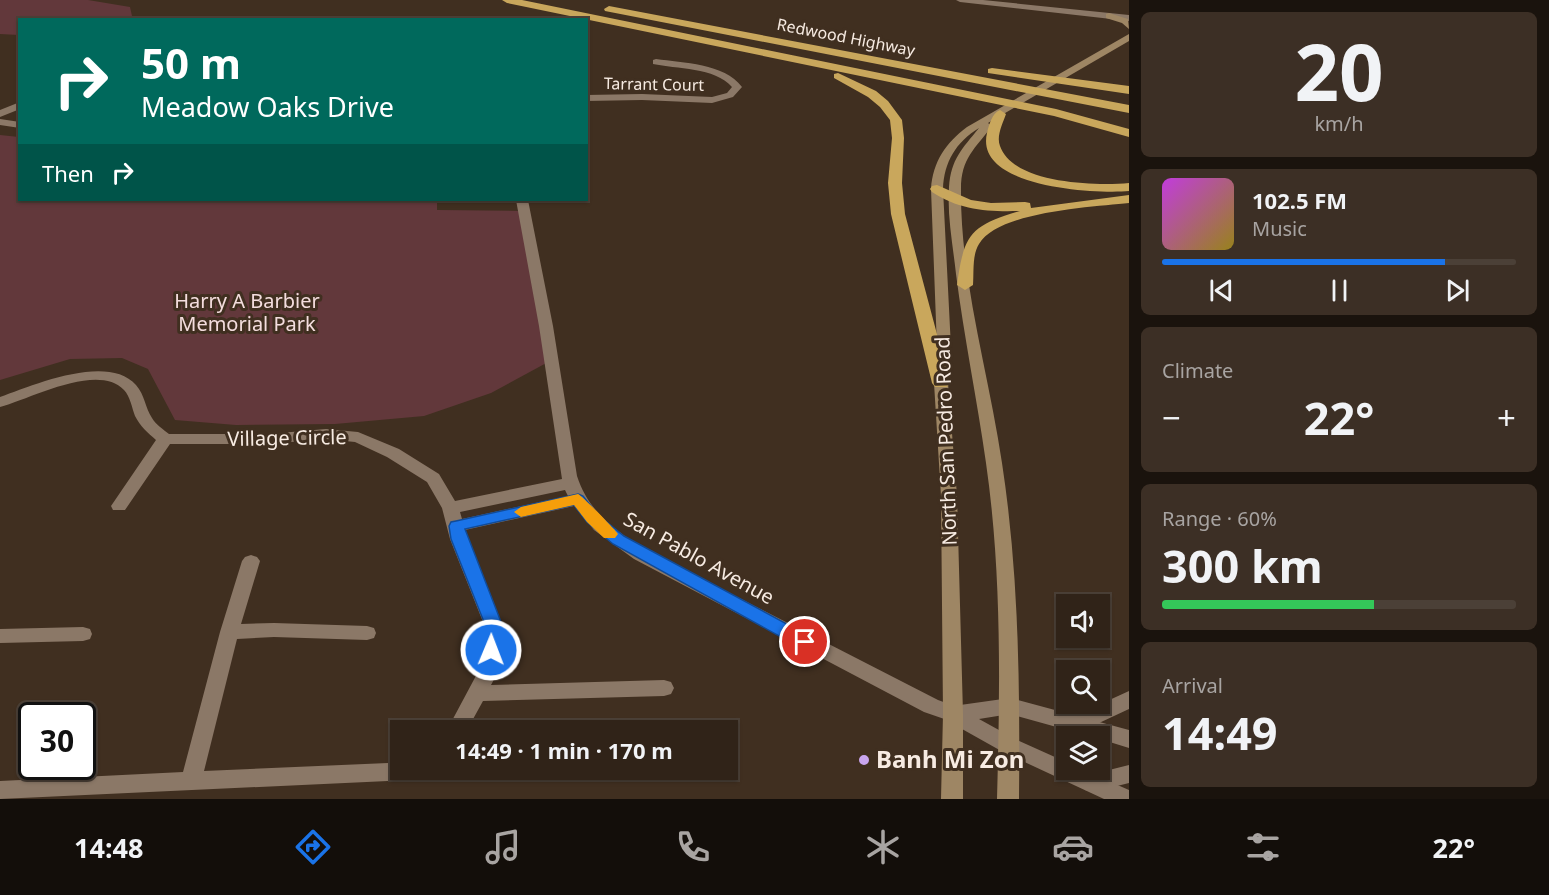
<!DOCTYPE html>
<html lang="en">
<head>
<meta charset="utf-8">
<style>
	body { margin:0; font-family:"Noto Sans",sans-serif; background:#3c2f25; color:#f1f3f6; height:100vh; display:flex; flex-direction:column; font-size:22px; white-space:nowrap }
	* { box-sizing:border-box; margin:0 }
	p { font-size:20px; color:#a8a4a2 }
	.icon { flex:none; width:33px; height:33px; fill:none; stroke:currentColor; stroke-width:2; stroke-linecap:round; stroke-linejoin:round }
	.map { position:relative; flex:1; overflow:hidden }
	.details { display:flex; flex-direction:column; gap:12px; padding:12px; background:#1a130d; width:420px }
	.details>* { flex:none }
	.hud { position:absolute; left:18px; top:18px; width:570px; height:183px; border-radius:0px; box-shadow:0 2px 4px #0004,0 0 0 2px #4b4037; background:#00695c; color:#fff; overflow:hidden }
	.controls { position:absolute; left:1056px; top:594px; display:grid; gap:12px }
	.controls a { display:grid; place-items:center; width:54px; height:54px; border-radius:0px; background:#302318; box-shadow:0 2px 4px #0004,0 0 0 2px #4b4037; font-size:30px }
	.speed { position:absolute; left:18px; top:702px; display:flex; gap:12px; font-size:30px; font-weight:700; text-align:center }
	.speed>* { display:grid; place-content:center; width:78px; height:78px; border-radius:50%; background:#302318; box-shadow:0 2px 4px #0004,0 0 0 2px #4b4037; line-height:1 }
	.speed .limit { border:3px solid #111; border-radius:9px; background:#fff; color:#111 }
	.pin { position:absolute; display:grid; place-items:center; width:51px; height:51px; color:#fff; margin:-26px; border:3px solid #fff; border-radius:50%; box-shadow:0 2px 6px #0007 }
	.me { position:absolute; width:66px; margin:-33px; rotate:1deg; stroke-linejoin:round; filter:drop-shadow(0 0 4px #0008) }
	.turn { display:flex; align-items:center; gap:21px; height:126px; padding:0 24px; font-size:27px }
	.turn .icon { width:78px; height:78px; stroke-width:2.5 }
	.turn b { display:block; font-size:42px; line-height:51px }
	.then { display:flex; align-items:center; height:57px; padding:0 24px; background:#0003; gap:12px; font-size:22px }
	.big { font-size:45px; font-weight:700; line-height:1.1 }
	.details .card { flex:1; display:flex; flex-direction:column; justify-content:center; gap:9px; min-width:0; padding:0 21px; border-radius:9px; background:#3c2f25 }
	.details .dial { align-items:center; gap:0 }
	.dial b { font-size:78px; line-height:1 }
	.song { display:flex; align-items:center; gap:18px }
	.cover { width:72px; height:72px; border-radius:9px; background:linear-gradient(135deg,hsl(290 70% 55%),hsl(50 70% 35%)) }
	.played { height:6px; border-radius:3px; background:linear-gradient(90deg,#1a73e8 80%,#4b4037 80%) }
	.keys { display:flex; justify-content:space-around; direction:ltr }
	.heat { display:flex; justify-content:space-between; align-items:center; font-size:33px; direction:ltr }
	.charge { height:9px; border-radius:4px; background:linear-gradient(90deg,#34c759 60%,#4b4037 0) }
	.trip { position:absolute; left:390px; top:720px; width:348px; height:60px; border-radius:0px; background:#302318; box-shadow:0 2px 4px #0004,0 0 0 2px #4b4037; font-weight:700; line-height:60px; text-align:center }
	.tabs { display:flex; height:96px; justify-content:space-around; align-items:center; background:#130e0a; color:#a8a4a2 }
	.tabs .icon { width:42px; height:42px }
	.tabs .selected { color:#1a73e8 }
	.tabs b { font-size:27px; color:#f1f3f6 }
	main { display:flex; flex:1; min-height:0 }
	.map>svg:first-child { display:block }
	.green { fill:#62383b }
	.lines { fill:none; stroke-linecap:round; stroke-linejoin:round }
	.minor { fill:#8b7867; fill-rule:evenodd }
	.tertiary { fill:#8b7867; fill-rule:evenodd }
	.secondary { fill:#9e8664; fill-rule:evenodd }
	.motorway { fill:#c9a75c; fill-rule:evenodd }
	.route { fill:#1a73e8; stroke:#114b97; stroke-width:1.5 }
	.slow { fill:#f59e0b }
	.poi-dot { fill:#c9a5ee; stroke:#402f20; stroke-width:2 }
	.labels { text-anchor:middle; stroke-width:6; stroke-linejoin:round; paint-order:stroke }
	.far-street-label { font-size:16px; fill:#f7ebe2; stroke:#402f20 }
	.park-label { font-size:20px; fill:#f4ddde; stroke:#402f20 }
	.street-label { font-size:20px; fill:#f7ebe2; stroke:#402f20 }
	.near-poi-label { font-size:24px; font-weight:bold; fill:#f7ebe2; stroke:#402f20; text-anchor:start }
</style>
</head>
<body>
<main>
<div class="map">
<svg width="1129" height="799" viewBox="0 0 1129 799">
	<rect width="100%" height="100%" fill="#402f20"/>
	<path class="green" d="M 0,0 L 88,0 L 130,7 L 132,16 L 127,20 L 20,20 L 19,35 L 0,34 Z
		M 0,135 L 19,137 L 20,200 L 437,200 L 437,210 L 524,211 L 550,361 L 491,393 L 424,416 L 335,424 L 236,425 L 175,420 L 148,369 L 122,358 L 70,359 L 0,380 Z"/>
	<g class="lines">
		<path class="minor" d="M 956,0 L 983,0 L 1129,15 L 1129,21 L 960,2 Z
			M 656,59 C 683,63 724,63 742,87 L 733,97 L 712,103 L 642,100 L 586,101 L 586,95 L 642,94 L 712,97 L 727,93 L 732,87 C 715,67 676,69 653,64 L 653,60 Z
			M 20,102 L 20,109 L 0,117 L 0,110 Z
			M 0,119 L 20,122 L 20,128 L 0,125 Z
			M 516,200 L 528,200 L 553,326 L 577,476 C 590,517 625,538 661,558 L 938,700 L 960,708 L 963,714 L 960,720 L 953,722 L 924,712 L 634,559 L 594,530 L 574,506 L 465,530 L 503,627 L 498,672 L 491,685 L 664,680 L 671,682 L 674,688 L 671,694 L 664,696 L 483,701 L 467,730 L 447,730 L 478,672 L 485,627 L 450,539 L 442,508 L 427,482 L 387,457 L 355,442 L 326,439 L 268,444 L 170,444 L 125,510 L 113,510 L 111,506 L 156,440 C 148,433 140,426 135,416 C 132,408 130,396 124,390 C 98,362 30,399 0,407 L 0,397 C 33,385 108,353 136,385 C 145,395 145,408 152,418 C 156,425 163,429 169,434 L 268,434 L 326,429 L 358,432 L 399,449 L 439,474 L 455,501 L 562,479 L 539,326 ZM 565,490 L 568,496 L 462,519 L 460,512 Z
			M 251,555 L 257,557 L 260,561 L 241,624 L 274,623 L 367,626 L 374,628 L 376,633 L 374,638 L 367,640 L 274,637 L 237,639 L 204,771 L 388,763 L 400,759 L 400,770 L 410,770 L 408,774 L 388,781 L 0,799 L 0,781 L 183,772 L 220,632 L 242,561 L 245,557 Z
			M 83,627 L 90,629 L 92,634 L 90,639 L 83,641 L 0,643 L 0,629 Z
			M 1129,691 L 1129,709 L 1084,730 L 1077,732 L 1070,730 L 1067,724 L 1070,718 Z
			M 1129,765 L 1129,783 L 1093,792 L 1085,790 L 1082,783 L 1085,776 Z"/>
		<path class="tertiary" d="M 1010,698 L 1129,730 L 1129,748 L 1100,739 L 1100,736 L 1089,736 L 1010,714 L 979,719 L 1017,740 L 1066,762 L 1066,770 L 1083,770 L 1129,790 L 1129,799 L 1104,799 L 1003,752 L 946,720 L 943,714 L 946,708 L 953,706 Z"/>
		<path class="secondary" d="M 1109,13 L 1128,19 L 1129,29 L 1122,23 L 1106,18 L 1106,14 Z
			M 1129,34 L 1129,41 L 988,123 L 992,126 C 975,149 961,158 961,189 C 960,280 989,374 1002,463 C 1019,574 1020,687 1019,799 L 997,799 C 1000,687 1002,574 986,463 C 977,399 964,337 956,274 C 953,246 947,216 949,187 C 951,159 962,149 979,128 C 956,142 944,162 943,189 L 951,348 L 948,383 L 957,496 L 963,714 L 963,799 L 941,799 L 943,714 L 941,496 L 934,383 L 937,348 L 931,189 C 933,161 946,143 967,127 Z"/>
		<path class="motorway" d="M 502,0 L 522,0 L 1056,109 L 1129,129 L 1129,137 L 1054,116 L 507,3 Z
			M 609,6 L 1129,105 L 1129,113 L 605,11 L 604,9 Z
			M 992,68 L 1129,86 L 1129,94 L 988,73 L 988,69 Z
			M 838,73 L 876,91 L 888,101 L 902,120 L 904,138 L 902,183 L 905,214 L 950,383 L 947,387 L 935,387 L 932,383 L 891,214 L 888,183 L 892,138 L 890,120 L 880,107 L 868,97 L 834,78 L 834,74 Z
			M 1000,110 L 1006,114 C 1003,123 996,136 1000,146 C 1013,184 1096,186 1129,183 L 1129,191 C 1096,194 974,188 987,133 C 989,125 992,113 1000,110 Z
			M 937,185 L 971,200 L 991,203 L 1025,202 L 1030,203 L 1031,208 L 1129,195 L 1129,203 C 1093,207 999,211 979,244 C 972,255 974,272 973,285 L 965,290 L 957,285 C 964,234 970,226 1020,211 C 988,212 959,210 932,192 L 930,189 L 932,186 Z"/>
	</g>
	<path class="route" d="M 578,494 L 583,496 L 598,515 L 624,536 L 811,637 L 814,642 L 811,647 L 805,649 L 799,647 L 613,544 L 587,522 L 574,505 L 465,529 L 503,627 L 498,655 L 491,657 L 485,655 L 483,650 L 486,627 L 451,539 L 449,526 L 451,522 L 456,521 Z"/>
	<path class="slow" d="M 578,494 C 582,496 614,528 618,534 L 615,538 L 604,538 L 587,522 L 574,505 L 521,517 L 514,512 L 521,507 Z"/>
	<circle class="poi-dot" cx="864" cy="760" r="6"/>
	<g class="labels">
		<g class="far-street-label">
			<text transform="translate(846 37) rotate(11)" y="6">Redwood Highway</text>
			<text transform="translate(654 84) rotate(1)" y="6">Tarrant Court</text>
		</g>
		<g class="park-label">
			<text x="247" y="308">Harry A Barbier<tspan x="247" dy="23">Memorial Park</tspan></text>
		</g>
		<g class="street-label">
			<text transform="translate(287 438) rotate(-1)" y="7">Village Circle</text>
			<text transform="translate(946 441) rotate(-92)" y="7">North San Pedro Road</text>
			<text transform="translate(699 558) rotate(29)" y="7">San Pablo Avenue</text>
		</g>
		<g class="near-poi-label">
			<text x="876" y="768">Banh Mi Zon</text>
		</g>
	</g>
</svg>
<div class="controls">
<a><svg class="icon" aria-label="sound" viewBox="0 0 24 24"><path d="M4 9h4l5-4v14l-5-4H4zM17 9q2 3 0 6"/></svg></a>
<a><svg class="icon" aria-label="search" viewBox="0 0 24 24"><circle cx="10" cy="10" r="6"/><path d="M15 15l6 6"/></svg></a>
<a><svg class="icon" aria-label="layers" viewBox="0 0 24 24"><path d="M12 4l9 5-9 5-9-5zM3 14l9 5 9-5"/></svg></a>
</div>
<div class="speed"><div class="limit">30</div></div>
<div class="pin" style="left:805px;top:642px;background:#d93025"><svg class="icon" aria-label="arrive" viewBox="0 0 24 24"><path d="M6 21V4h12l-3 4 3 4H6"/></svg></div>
<svg class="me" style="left:491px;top:650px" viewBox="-20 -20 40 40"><circle r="17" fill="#1a73e8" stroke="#fff" stroke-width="3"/><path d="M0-11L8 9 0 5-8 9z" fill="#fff"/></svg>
<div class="trip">14:49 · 1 min · 170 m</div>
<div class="hud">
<div class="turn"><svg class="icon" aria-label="right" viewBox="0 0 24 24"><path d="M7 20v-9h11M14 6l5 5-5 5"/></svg><div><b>50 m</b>Meadow Oaks Drive</div></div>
<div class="then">Then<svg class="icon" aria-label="right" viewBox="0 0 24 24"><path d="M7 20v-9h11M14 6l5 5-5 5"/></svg></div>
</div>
</div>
<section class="details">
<div class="card dial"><b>20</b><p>km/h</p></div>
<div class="card">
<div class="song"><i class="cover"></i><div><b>102.5 FM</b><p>Music</p></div></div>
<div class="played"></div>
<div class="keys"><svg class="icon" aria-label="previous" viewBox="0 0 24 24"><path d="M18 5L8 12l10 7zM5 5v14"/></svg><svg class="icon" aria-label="pause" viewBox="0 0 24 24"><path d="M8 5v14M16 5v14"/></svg><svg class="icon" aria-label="next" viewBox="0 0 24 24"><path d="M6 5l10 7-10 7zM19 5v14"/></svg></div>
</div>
<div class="card"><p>Climate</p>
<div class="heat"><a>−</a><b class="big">22°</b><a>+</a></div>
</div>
<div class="card"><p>Range · 60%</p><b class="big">300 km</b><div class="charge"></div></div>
<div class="card"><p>Arrival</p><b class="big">14:49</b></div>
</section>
</main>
<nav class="tabs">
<b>14:48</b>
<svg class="icon selected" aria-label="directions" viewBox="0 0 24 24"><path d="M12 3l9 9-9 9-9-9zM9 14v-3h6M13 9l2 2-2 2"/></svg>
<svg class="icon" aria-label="music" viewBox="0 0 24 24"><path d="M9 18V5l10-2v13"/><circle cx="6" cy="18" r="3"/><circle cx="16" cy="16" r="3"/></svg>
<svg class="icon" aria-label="phone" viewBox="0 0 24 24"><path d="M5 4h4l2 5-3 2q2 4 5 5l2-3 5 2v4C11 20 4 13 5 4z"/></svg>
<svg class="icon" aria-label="climate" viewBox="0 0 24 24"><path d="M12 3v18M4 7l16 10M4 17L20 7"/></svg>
<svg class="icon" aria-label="car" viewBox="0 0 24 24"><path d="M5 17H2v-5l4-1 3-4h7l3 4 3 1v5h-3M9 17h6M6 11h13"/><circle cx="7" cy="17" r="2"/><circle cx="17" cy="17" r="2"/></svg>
<svg class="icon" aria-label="filters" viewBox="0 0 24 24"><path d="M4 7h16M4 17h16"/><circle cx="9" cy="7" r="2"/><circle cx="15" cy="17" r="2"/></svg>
<b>22°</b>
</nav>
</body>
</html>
